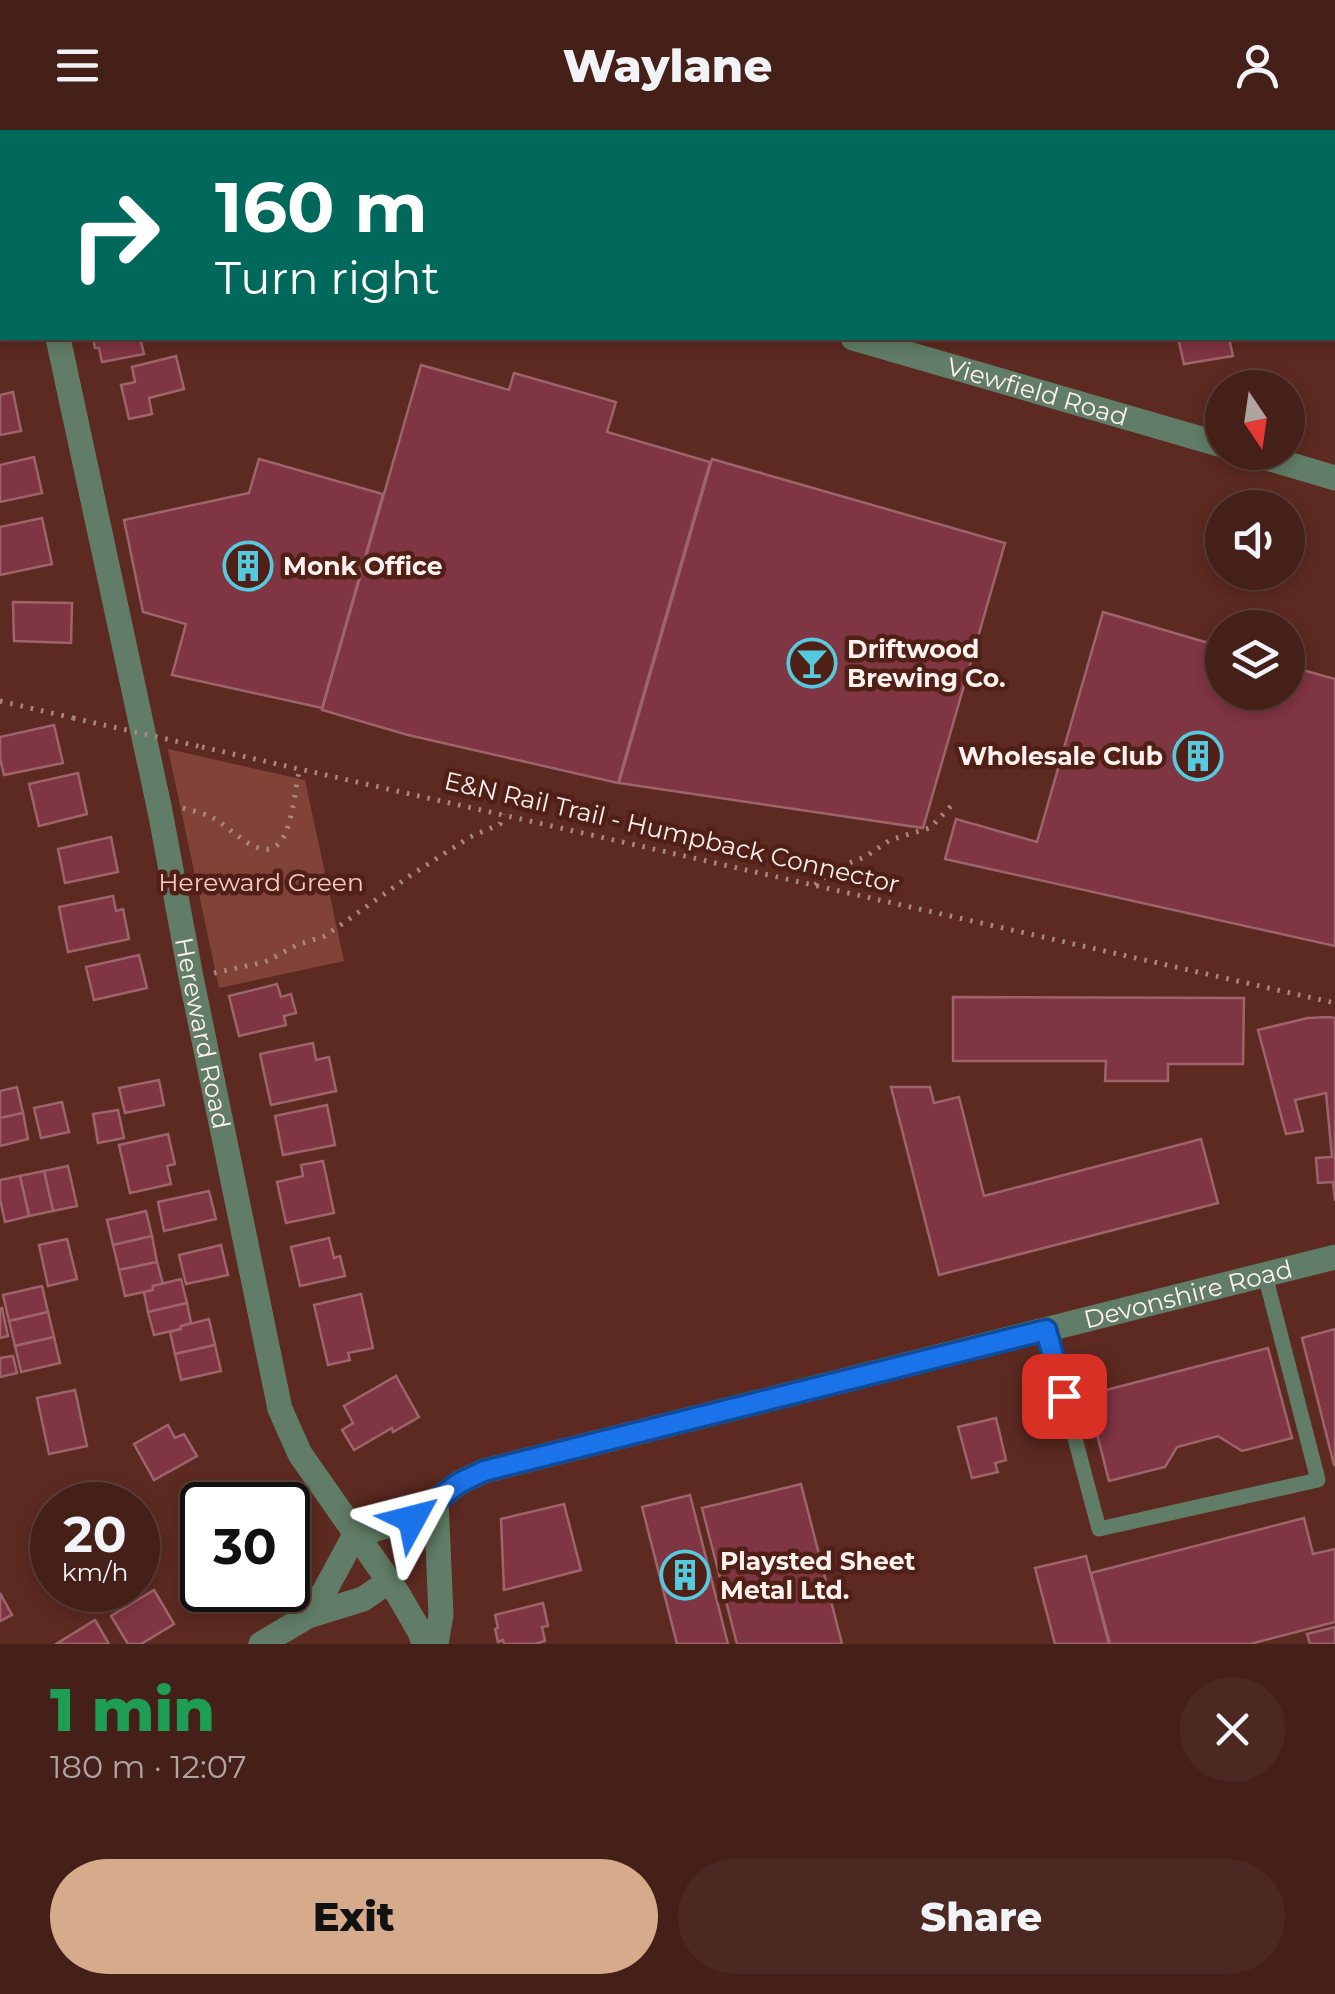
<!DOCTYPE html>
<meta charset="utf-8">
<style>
body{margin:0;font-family:Montserrat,sans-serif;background:#4c2822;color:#f1f3f6;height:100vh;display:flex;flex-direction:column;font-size:38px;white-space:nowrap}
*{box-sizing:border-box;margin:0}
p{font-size:32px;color:#b0a3a2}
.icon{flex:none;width:55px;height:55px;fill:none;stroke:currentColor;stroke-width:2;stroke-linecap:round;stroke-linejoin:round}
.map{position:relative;height:1514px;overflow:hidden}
.details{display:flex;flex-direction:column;background:#452019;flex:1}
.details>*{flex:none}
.top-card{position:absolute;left:0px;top:0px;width:1335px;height:210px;box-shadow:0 5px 15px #0003,0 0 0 2px #5d3e38;background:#00695c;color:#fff;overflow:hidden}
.needle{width:65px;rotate:167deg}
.tools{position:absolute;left:1205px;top:240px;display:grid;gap:20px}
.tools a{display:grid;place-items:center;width:100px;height:100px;border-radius:50%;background:#452019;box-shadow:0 5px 15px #0003,0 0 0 2px #5d3e38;font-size:50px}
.speed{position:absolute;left:30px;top:1352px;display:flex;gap:20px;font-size:50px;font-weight:700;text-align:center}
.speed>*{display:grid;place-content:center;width:130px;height:130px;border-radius:50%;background:#452019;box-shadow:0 5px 15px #0003,0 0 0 2px #5d3e38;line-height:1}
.speed small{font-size:25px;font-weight:400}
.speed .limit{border:5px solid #111;border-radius:15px;background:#fff;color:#111}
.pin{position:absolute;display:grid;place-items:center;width:85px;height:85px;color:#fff;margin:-42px;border-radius:20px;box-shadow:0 5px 15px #0006}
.me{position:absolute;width:110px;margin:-55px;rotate:52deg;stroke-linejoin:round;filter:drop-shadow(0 0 8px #0008)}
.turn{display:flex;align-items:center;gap:35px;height:210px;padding:0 50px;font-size:45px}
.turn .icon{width:130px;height:130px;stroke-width:2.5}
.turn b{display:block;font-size:70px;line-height:85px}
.round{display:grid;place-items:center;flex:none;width:105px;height:105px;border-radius:52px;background:#4c2822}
.headline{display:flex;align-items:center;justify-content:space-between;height:170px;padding:0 50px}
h1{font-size:60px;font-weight:800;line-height:75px;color:#1e9e55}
.cta{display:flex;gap:20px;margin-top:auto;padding:20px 50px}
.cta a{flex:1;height:115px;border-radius:60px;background:#d6ab8b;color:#111;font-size:40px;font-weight:800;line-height:115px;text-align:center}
.cta a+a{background:#4c2822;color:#f1f3f6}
header{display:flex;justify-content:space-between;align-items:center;height:130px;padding:0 50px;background:#452019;font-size:45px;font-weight:800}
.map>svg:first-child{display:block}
.green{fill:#814237}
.building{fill:#7f3542;stroke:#9e646b;stroke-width:2.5}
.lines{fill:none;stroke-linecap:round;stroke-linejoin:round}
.path{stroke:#a98882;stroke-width:5;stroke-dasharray:2.5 8;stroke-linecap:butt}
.lane{stroke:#617d67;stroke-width:15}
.street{stroke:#617d67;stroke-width:25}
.path-bridge{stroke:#a98882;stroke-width:5;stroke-dasharray:2.5 8;stroke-linecap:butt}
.route-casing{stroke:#114b97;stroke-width:25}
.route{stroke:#1a73e8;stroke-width:18}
.labels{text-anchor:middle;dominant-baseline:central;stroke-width:9;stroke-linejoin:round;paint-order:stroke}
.street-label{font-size:25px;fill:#fff1ee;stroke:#502017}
.poi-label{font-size:25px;font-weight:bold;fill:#fff1ee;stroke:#502017;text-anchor:start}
.park-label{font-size:25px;fill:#f7cac1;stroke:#502017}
</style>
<header><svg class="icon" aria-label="menu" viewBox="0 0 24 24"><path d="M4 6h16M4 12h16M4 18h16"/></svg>Waylane<svg class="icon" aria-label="person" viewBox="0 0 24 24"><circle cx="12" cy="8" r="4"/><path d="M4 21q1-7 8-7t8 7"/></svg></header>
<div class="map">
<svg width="1335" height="1514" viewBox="0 0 1335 1514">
<rect width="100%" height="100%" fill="#5c2a21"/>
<path class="green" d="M168 619 305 650 344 831 219 858Z"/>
<g class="building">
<path d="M446 0H479V2H434Z"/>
<path d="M622 0H679V2H623Z"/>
<path d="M93 208H140L144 224 102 232 99 218H95Z"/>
<path d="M1178 208H1229L1233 226 1184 234Z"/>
<path d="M176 226 184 259 149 268 152 284 129 289 121 255 135 252 132 237Z"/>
<path d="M421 235 509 260 514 243 616 272 607 302 710 332 618 653 408 605 322 580Z"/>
<path d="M13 262 21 301 0 305V265Z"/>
<path d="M34 327 42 363 0 372V335Z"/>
<path d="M259 329 383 364 322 578 172 545 186 494 143 482 124 390 249 363Z"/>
<path d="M712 329 1005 413 923 698 619 653Z"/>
<path d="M42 388 52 434 0 445V397Z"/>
<path d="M13 472 72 473 71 513 14 511Z"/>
<path d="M1103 482 1222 517V562H1288V536L1335 549V816L945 729 956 689 1037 712Z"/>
<path d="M54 595 63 633 4 645 0 628V607Z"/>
<path d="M78 643 87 684 39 696 29 654Z"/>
<path d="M111 707 118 742 65 753 58 719Z"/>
<path d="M113 766 116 781 123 779 129 809 68 822 59 777Z"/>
<path d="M139 825 147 858 94 870 86 837Z"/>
<path d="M277 854 281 867 291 864 296 883 284 886 286 895 239 906 229 866Z"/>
<path d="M953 867 1244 868 1243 934H1168V951H1105L1106 931H953Z"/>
<path d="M1329 887 1335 888V1071L1333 1052 1318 1053 1316 1028 1332 1027 1326 963 1295 970 1303 1001 1286 1004 1258 900 1308 888Z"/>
<path d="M313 913 316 930 329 927 336 961 271 975 260 924Z"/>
<path d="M159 950 164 975 125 983 119 958Z"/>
<path d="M17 957 23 983 0 988V961Z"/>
<path d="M891 957H930L934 973 959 967 984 1066 1201 1009 1218 1073 939 1145Z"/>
<path d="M62 972 69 1002 41 1008 34 978Z"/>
<path d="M327 975 335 1015 283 1025 275 986Z"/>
<path d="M118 980 124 1008 98 1013 93 984Z"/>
<path d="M23 983 28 1009 0 1016V988Z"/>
<path d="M168 1004 175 1034 167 1036 171 1054 130 1063 119 1015Z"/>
<path d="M323 1031 334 1083 286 1093 277 1052 303 1046 301 1035Z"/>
<path d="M68 1036 77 1076 53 1081 44 1041Z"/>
<path d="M44 1041 53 1081 29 1086 20 1046Z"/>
<path d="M20 1046 29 1086 5 1092 0 1069V1050Z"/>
<path d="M209 1061 216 1089 164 1101 158 1072Z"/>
<path d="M146 1081 152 1106 113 1115 107 1090Z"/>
<path d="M152 1106 157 1132 119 1140 113 1115Z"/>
<path d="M329 1108 334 1128 340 1126 345 1146 300 1156 291 1117Z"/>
<path d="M67 1109 77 1149 48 1156 39 1115Z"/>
<path d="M221 1115 228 1145 186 1154 179 1125Z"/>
<path d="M157 1132 163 1154 153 1156V1160L125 1166 119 1140Z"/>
<path d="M181 1149 187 1173 148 1182 144 1162 153 1160V1156Z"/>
<path d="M42 1156 48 1182 9 1191 3 1165Z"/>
<path d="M361 1164 373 1218 348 1223 350 1230 328 1235 314 1175Z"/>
<path d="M187 1173 191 1193 181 1196V1199L154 1205 148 1182Z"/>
<path d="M2 1178 8 1206 0 1208V1179Z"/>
<path d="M48 1182 54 1207 15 1216 9 1191Z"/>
<path d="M209 1189 215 1215 175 1224 170 1202 181 1199V1196Z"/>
<path d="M1335 1199V1335H1334L1302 1208Z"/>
<path d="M54 1207 60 1233 21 1242 15 1216Z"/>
<path d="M215 1215 221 1241 181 1250 175 1224Z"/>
<path d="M1268 1218 1292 1308 1242 1321 1218 1306 1177 1317 1165 1337 1109 1351 1087 1265Z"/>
<path d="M13 1226 17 1243 0 1247V1228Z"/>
<path d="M396 1246 419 1287 393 1302 392 1298 354 1320 342 1300 353 1293 344 1276Z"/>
<path d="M75 1260 87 1316 49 1324 37 1268Z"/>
<path d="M996 1288 1006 1330 995 1333 998 1342 972 1348 958 1297Z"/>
<path d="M168 1295 175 1308 184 1304 197 1326 154 1350 134 1314Z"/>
<path d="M249 1354 261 1375H212Z"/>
<path d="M801 1354 842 1514H737L702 1378Z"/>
<path d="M109 1361 113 1375H66Z"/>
<path d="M690 1365 728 1514H677L642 1377Z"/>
<path d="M564 1374 581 1440 504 1460 501 1389Z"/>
<path d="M1304 1388 1313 1424 1335 1419V1492L1250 1514H1110L1091 1443Z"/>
<path d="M1086 1426 1109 1514H1055L1035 1438Z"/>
<path d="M202 1444V1460H231L196 1482 188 1468 199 1461 192 1450Z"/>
<path d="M154 1460 174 1494 141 1514H128L111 1486Z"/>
<path d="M0 1463 12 1485 0 1491Z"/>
<path d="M543 1473 548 1496 542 1497 545 1511 535 1514H504L503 1510 498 1512 495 1499 498 1498 495 1485Z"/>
<path d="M95 1490 109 1514H56Z"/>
<path d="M1335 1497V1514H1310L1307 1504Z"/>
</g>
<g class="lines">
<g class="path">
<path d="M86 2 120 0"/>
<path d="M0 571 73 588"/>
<path d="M202 617 1335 873"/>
<path d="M183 678C193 681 204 683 213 688 233 698 267 742 285 704 293 686 295 661 299 642"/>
<path d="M815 755 836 738 865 727 890 710 930 698 951 676"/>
<path d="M214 843 265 832 297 815 325 806 411 745 470 707 500 694 503 684"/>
</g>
<path class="lane" d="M1046 1199 1099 1399 1318 1350 1265 1145"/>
<g class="street">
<path d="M168 0 169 2"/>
<path d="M252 2 263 0"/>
<path d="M0 30H2"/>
<path id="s1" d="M58 208 160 681 191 847 280 1279 300 1324 398 1464 420 1502 424 1514"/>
<path id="s2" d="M853 208 1222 315"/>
<path d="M1247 322 1335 348"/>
<path d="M436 1370 441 1485 436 1514"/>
<path id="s3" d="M355 1405 412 1389 459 1353 484 1341 1335 1127"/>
<path d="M308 1486 324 1462 355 1405"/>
<path d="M261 1514 308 1486 363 1469 388 1452"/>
</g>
<path class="path-bridge" d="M73 588 202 617"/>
</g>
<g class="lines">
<g class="route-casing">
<path id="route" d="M412 1389 459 1353 484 1341 1046 1200 1064 1266"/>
</g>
<use href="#route" class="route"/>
</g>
<defs>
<g id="building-ring" transform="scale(2.5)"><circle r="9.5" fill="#502017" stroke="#55cadf" stroke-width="1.5"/><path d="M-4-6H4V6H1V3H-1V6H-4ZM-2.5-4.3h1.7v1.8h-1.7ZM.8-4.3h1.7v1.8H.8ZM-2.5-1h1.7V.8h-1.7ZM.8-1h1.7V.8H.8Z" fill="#55cadf"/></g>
<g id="bar-ring" transform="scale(2.5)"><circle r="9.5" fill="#502017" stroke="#55cadf" stroke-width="1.5"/><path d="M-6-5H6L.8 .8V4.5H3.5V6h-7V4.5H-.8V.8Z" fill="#55cadf"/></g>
</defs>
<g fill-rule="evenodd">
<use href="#building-ring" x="248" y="436"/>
<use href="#bar-ring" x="812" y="533"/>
<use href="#building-ring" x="1198" y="626"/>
<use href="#building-ring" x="685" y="1445"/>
</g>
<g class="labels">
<g class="street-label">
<text stroke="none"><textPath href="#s2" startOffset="192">Viewfield Road</textPath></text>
<text transform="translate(672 702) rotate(13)">E&amp;N Rail Trail - Humpback Connector</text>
<text stroke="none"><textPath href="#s1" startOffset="710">Hereward Road</textPath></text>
<text stroke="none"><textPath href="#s3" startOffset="872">Devonshire Road</textPath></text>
</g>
<g class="poi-label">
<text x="283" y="436">Monk Office</text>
<text x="847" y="519">Driftwood<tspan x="847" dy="29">Brewing Co.</tspan></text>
<text x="1163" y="626" text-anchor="end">Wholesale Club</text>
<text x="720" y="1431">Playsted Sheet<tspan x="720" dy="29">Metal Ltd.</tspan></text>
</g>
<g class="park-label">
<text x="261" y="752">Hereward Green</text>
</g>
</g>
</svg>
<div class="tools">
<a><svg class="needle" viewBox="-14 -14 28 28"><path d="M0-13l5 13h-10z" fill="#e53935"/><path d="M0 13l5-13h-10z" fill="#b0a3a2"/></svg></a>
<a><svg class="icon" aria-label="sound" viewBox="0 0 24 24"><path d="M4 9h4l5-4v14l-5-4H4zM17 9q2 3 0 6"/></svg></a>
<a><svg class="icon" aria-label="layers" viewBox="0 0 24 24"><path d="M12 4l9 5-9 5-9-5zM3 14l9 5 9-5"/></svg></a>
</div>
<div class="speed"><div>20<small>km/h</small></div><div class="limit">30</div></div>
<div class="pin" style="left:1064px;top:1266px;background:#d93025"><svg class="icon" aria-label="arrive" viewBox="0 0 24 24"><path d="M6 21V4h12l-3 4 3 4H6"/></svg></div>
<svg class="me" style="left:412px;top:1389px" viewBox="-20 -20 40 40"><path d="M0-17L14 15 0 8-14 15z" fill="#1a73e8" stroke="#fff" stroke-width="4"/></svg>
<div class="top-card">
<div class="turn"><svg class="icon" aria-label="right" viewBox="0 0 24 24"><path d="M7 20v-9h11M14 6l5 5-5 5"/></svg><div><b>160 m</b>Turn right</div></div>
</div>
</div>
<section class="details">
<div class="headline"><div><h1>1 min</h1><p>180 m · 12:07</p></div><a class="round"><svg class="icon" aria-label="close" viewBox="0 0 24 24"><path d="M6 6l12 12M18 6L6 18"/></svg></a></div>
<div class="cta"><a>Exit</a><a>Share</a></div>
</section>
